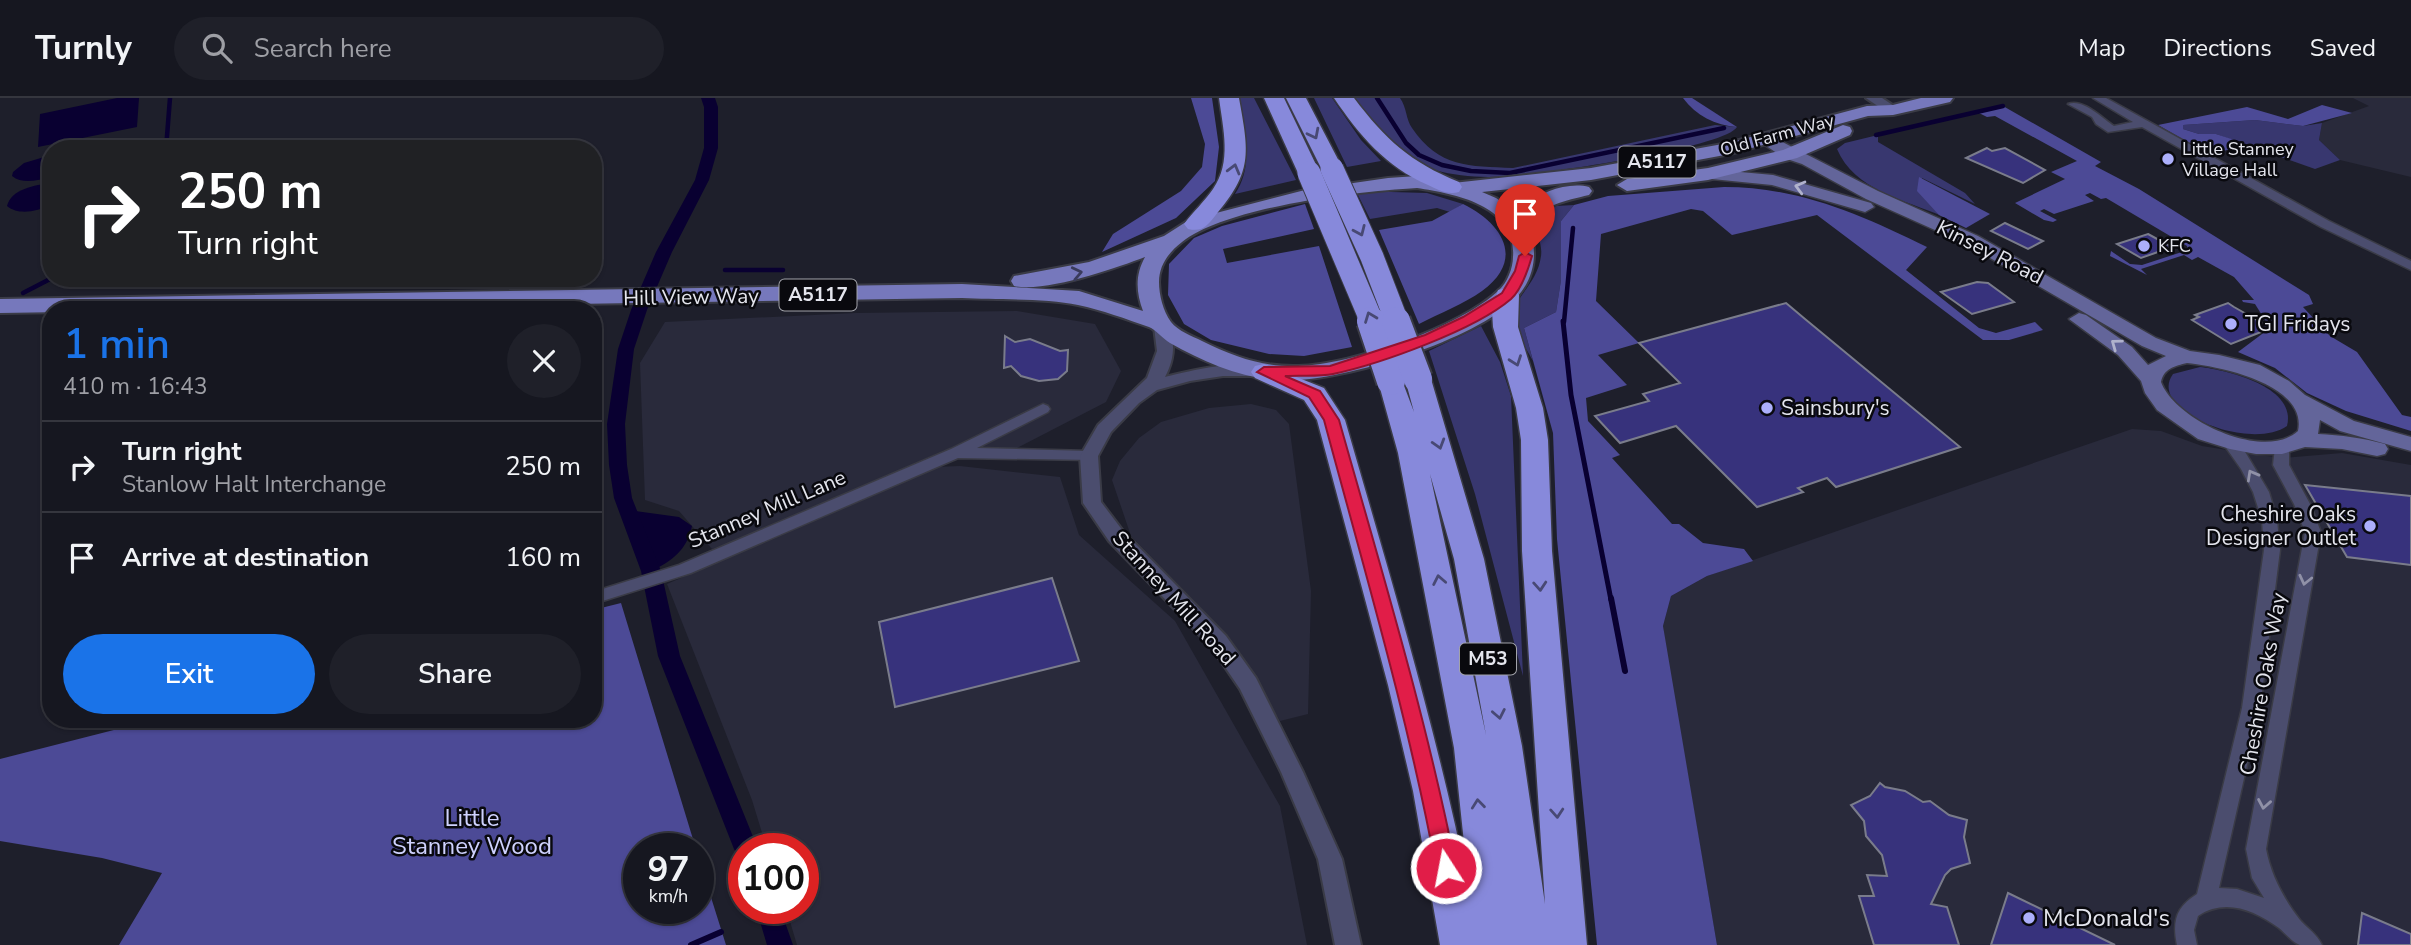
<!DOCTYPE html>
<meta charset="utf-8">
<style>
body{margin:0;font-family:"Nunito Sans",sans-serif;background:#1f2029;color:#f1f3f6;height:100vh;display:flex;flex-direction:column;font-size:26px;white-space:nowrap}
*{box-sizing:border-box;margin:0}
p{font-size:23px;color:#9e9fa5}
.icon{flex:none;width:38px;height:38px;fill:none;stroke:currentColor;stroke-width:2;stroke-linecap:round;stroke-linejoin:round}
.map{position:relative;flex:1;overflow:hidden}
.sheet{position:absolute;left:42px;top:203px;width:560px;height:427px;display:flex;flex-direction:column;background:#161720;border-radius:28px;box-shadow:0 2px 5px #0004,0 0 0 2px #35363e}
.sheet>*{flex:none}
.hud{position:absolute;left:42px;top:42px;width:560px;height:147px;border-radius:28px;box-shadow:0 2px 5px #0004,0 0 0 2px #35363e;background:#202124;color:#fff;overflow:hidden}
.speed{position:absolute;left:623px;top:735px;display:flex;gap:14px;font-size:35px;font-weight:700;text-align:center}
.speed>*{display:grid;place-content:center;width:91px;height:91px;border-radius:50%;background:#161720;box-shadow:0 2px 5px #0004,0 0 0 2px #35363e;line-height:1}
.speed small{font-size:18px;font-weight:400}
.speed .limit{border:10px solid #d22;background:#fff;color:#111}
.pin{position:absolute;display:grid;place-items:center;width:60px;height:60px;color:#fff;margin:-72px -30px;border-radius:50% 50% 50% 0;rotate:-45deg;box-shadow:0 0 7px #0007}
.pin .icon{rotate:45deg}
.me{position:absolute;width:77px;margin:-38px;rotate:349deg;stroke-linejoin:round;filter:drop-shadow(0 0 5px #0008)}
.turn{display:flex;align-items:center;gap:24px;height:147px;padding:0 21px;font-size:32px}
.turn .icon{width:91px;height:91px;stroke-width:2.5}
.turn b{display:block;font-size:49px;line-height:60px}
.round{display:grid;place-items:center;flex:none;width:74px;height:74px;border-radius:37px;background:#1f2029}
.head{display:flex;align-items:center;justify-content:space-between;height:119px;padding:0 21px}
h1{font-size:42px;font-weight:600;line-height:52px;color:#1a73e8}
.button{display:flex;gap:14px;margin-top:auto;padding:14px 21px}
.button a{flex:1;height:80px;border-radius:42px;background:#1a73e8;color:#fff;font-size:28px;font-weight:600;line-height:80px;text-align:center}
.button a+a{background:#1f2029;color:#f1f3f6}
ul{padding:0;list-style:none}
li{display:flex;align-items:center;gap:21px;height:91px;padding:0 21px;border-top:2px solid #35363e}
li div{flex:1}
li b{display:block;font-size:26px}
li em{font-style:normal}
header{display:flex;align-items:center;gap:42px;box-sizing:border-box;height:98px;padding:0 35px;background:#161720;border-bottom:2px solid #35363e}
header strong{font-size:33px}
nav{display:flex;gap:38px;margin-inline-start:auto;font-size:24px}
.search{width:490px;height:63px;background:#1f2029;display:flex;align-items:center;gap:18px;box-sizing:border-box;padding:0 24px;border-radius:38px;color:#9e9fa5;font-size:26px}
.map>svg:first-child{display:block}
.built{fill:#292a3b}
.green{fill:#38376f}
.forest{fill:#4c4a96}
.water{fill:#090031}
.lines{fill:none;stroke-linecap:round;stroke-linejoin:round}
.stream-far2{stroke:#090031;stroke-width:4.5}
.stream-far1{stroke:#090031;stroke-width:5}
.stream{stroke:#090031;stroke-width:6}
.canal{fill:#090031;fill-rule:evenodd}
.building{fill:#37327c;stroke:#7a7c8b;stroke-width:2}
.minor-casing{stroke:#3a3b46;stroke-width:3}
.tertiary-casing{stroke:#3a3b46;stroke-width:4}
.secondary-casing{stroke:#3a3b46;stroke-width:3}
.primary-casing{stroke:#3a3b46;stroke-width:4}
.motorway-casing{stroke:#3a3b46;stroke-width:3}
.minor{fill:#4b4d6e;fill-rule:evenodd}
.tertiary{fill:#4b4d6e;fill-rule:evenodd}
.secondary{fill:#63659a;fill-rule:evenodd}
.primary{fill:#7678bc;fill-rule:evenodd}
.motorway{fill:#8789db;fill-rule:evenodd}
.motorway-bridge-far1-casing{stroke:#3a3b46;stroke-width:25;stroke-linecap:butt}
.motorway-bridge-casing{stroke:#3a3b46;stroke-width:32;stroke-linecap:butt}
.motorway-bridge-far1{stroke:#8789db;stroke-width:23}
.motorway-bridge{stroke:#8789db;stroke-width:28}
.oneway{stroke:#484974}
.oneway2{stroke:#b0b2cc}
.oneway3{stroke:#3a3b5c}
.oneway4{stroke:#9091a7}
.route{fill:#e11d48;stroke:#92132f;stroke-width:2}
.poi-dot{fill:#acaffb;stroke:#09090e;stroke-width:2.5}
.labels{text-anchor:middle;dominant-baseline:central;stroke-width:5;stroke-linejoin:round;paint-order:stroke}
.far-street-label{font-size:18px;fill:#e4e5ed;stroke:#09090e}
.far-poi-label{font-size:18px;fill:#e4e5ed;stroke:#09090e;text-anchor:start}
.shield{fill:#09090e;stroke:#a2a3aa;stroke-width:2}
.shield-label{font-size:19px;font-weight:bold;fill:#e4e5ed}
.street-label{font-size:21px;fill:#e4e5ed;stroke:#09090e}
.poi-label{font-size:21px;fill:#e4e5ed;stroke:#09090e;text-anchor:start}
.near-park-label{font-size:24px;fill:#cfd2fe;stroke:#09090e}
.near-poi-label{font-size:24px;fill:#e4e5ed;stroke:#09090e;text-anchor:start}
</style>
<header>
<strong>Turnly</strong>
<div class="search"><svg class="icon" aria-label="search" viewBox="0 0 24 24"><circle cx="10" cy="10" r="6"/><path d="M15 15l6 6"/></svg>Search here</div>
<nav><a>Map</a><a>Directions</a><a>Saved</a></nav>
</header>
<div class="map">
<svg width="2411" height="847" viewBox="0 0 2411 847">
<rect width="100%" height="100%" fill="#1e1f2b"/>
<g class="built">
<path d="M2353 0H2411V79L2340 62 2319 42 2322 25 2369 8Z"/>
<path d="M1017 213 1095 226 1121 273 1106 304 1017 350 945 352 744 440 712 451 679 413 645 402 640 265 665 224 856 215Z"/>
<path d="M1251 306 1276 312 1289 326 1311 493 1308 616 1280 623 1247 568 1199 508 1131 438 1112 382 1120 363 1139 340 1161 324 1209 310Z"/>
<path d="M2132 331 2161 333 2202 348 2258 357 2284 360 2342 355 2411 367V847H1717L1666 552 1663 528 1671 498 1707 478Z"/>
<path d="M960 368 1060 379 1079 437 1175 523 1280 708 1307 847H797L786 810H803V751H767L752 702 667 486 934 369Z"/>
</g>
<g class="green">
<path d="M1234 0H1254L1296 82 1235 96C1256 64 1242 34 1234 0Z"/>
<path d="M1314 0H1332L1361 42 1381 63 1347 69Z"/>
<path d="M1353 0H1400C1407 10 1406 22 1412 30 1439 70 1469 68 1513 70L1715 27 1737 29C1724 50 1542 76 1510 78 1485 80 1459 79 1435 72 1397 61 1377 30 1353 0Z"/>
<path d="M2255 22 2303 28 2322 25 2319 42 2340 62 2315 71 2216 36H2199L2183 31V27Z"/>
<path d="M1878 37V44L1965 95 1975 106 1922 80 1920 93 1942 118C1905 102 1854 92 1837 51L1845 45Z"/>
<path d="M1356 93 1427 95 1463 106 1450 114 1437 110 1370 121Z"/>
<path d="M1574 107 1561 123V182L1556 214 1524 230 1533 263C1525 248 1512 230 1515 212 1518 196 1538 183 1541 158 1543 145 1534 133 1536 120L1556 108Z"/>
<path d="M1481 228 1500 264 1511 298 1523 578 1475 396 1429 253Z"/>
<path d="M2200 269C2228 272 2297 289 2287 328 2250 354 2146 313 2173 276Z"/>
</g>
<g class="forest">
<path d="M1191 0H1212L1219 49 1215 83 1176 120 1102 154 1113 136 1181 93 1202 69 1205 46Z"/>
<path d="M1683 0H1692L1737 29C1715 27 1696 18 1683 0Z"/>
<path d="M2322 7 2352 15 2303 28 2255 22 2183 27V31L2199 36H2216L2247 46 2210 57 2158 27 2247 9 2288 21Z"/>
<path d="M2003 8 2101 64 2095 68 2139 91 2309 197 2313 206 2303 209 2330 238 2357 254 2402 317 2411 319V333L2346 313 2307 295 2275 270 2238 254 2270 230 2255 206 2243 204 2242 202H2254L2234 179 2198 159 2192 162 2184 157 2141 171 2147 177 2110 158 2111 153 2130 166 2142 167 2188 152 2187 148 2106 100 2101 101 2090 95 2085 97 2094 103 2054 116 2044 111 2040 113 2057 122 2053 124 2044 122 2015 105 2065 81 2051 74 2077 63 1995 18 1987 19 1977 14Z"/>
<path d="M1919 79 1990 116 1966 130 1939 117 1917 93Z"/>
<path d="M1724 89C1799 89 1861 117 1927 149L1906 172 1979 230 1996 235 2035 224 2043 232 2009 242H1983L1817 117 1732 137 1703 113 1691 111 1601 136 1596 203 1639 245 1598 257 1627 287 1586 300 1588 323 1620 357 1612 360 1672 426H1679L1703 445 1744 451 1753 463 1707 478 1671 498 1663 528 1717 847H1597L1557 441 1553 335 1524 230 1556 214 1561 182V123L1574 107 1608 98Z"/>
<path d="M1305 106 1314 131 1223 151 1227 165 1319 148 1352 249 1304 258 1269 256 1211 242 1184 226 1168 197 1169 166 1194 140 1222 128Z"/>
<path d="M1463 106C1502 125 1526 161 1482 193 1464 206 1440 215 1419 226L1379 132 1432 123Z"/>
<path d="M621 505 696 751H639V810H698V758L726 847H119L162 775 102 760 0 743V661L157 621H593V512Z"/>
</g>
<g class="water">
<path d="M117 0H139L137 29 38 49 40 16Z"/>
<path d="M51 57V79C38 82 23 87 12 78L13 74 24 65Z"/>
<path d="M51 85V107C37 113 19 118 7 108 11 91 35 87 51 85Z"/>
<path d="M628 412 679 419 692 428C687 452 672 463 651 473Z"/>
</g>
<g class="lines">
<g class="stream-far2">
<path d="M1377 0 1406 45 1419 57 1442 67 1471 73 1510 75 1724 30"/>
<path d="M1876 37 2003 8"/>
<path d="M166 51 170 0"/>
<path d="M725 172H783"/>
<path d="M23 195 52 180"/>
<path d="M1564 224 1573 130"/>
</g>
<path class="stream-far1" d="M1563 223 1571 297 1611 502"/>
<g class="stream">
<path d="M1611 500 1625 573"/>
<path d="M691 847 721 834"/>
</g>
<g class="canal">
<path d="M701 0H715L718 9V50L709 82 672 154 647 212 634 251 625 326 627 367 632 400 661 473 680 558 758 751H744V761L738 758 734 751 658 558 641 473 614 400 609 367 607 326 618 251 631 212 656 154 695 82 704 50V9Z"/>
<path d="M756 810H780L793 847H767Z"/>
</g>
</g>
<g class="building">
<path d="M1987 50 1992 53 2005 50 2045 72 2023 85 1966 60Z"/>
<path d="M2005 125 2043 143 2028 151 1991 133Z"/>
<path d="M2148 136 2172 149 2141 160 2117 146Z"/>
<path d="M1977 184 1988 185 2014 204 1972 216 1941 194Z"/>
<path d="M1786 205 1805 221 1960 349 1836 389 1827 380 1798 390 1803 394 1757 409 1676 328 1620 345 1595 318 1649 303 1643 296 1680 285 1639 245Z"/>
<path d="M2228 205 2234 209 2271 230 2231 246 2192 222 2199 219 2195 217Z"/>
<path d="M1005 238 1015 244 1030 241 1060 253 1068 252 1067 273 1058 281 1039 283 1021 278 1011 268 1004 270Z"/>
<path d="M2305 387 2411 398V467L2347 459Z"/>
<path d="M1052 480 1079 563 895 609 879 524Z"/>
<path d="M1880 685 1885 689 1905 693 1923 704 1930 703 1949 717 1967 722 1964 739 1970 765 1951 771 1945 777 1931 806 1947 809 1959 847H1874L1859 798H1874L1867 777 1887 778 1882 757 1866 738 1864 723 1851 707 1870 698Z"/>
<path d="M2008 795 2115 847H1991Z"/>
<path d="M2362 815 2411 836V847H2358Z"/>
</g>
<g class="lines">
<g class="minor-casing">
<g id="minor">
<path d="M2093 0H2106L2329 123 2411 163V172L2321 129 2142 29 2108 34 2096 26 2092 19 2068 6C2083 0 2102 20 2114 28L2133 24Z"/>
<path d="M1043 306 1048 308 1050 311 1048 314 977 350 1089 353 1094 354 1096 358 1094 362 958 360 691 475 593 506V494L679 467 951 351Z"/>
<path d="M2229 339 2234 341 2244 352 2269 394 2277 422 2280 452 2260 610 2219 790 2237 791 2264 800 2252 780 2246 751 2305 434 2294 406 2273 367 2275 349 2282 344 2289 349V367L2310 406 2321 434 2266 751C2271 777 2283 800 2300 822 2308 831 2317 836 2322 847 2316 847 2307 847 2300 847 2293 845 2285 835 2279 830 2254 812 2225 800 2198 818L2194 832 2197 847H2177C2172 823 2176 809 2197 796L2242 610 2264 452 2262 422 2253 394 2241 371 2222 344Z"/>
</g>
</g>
<g class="tertiary-casing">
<g id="tertiary">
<path d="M1866 0H1882L1900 12 1898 15H1888Z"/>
<path d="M1162 224 1170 229C1175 248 1174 262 1165 279 1185 274 1254 257 1268 273L1259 278H1223L1190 283 1157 292 1139 305 1111 334 1098 358 1101 404 1123 433 1226 538 1256 580 1303 674 1342 761 1361 847H1335L1318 761 1281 674 1240 591 1212 550 1109 443 1083 405 1080 358 1098 327 1147 280 1157 253 1154 229Z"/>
</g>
</g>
<g class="secondary-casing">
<g id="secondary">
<path d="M1765 35 1878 93 1978 138 2156 240 2190 253 2219 257 2260 267 2289 283 2305 297 2354 323 2411 339V353L2340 333 2320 322 2318 336C2341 337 2363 340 2385 346L2388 351 2385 356 2377 358 2342 351 2305 349 2282 356H2256L2230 351 2198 341 2157 312 2145 295 2141 283 2118 257 2069 221 2079 215 2086 217 2132 249 2148 267 2166 258 2142 248 1966 146 1866 101 1802 66 1784 60 1759 43 1757 40ZM2187 265C2218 268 2308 286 2298 333 2264 364 2175 322 2161 284 2164 270 2175 268 2187 265Z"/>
<path d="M1708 71 1773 77 1871 105 1874 109 1865 114 1772 87 1702 80 1700 76 1702 72Z"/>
</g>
</g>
<g class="primary-casing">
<g id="primary">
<path d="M1921 0H1953L1950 4 1893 17 1868 18 1730 56 1591 82 1482 94 1496 100 1517 114C1533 97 1565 83 1589 89L1592 93 1589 97C1564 103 1544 106 1528 128 1539 153 1535 181 1515 201 1474 243 1332 288 1274 282 1236 278 1202 263 1170 245 1162 240 1156 232 1149 229 1126 221 1102 212 1078 207 1046 200 996 202 962 200L0 215V201L962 186 1079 193 1143 213C1136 194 1135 177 1145 159 1116 170 1045 195 1014 188L1011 183 1014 178 1089 164 1164 138 1189 122 1305 92 1388 80 1417 78 1453 85 1591 70 1728 45 1867 8 1893 7ZM1417 90C1457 96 1517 108 1513 159 1513 170 1507 185 1499 192 1461 229 1351 267 1298 268 1263 269 1234 259 1202 243 1192 238 1178 233 1171 224 1163 213 1159 197 1159 184 1159 167 1169 154 1182 144 1227 109 1358 93 1417 90Z"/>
<path d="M1843 27 1850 29 1852 33 1850 37 1797 60 1708 82 1627 93 1617 87 1627 81 1708 70 1783 52Z"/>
</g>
</g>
<g class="motorway-casing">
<g id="motorway">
<path d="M1219 0H1239C1249 56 1253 73 1215 118 1206 129 1202 134 1188 131L1184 126C1193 114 1204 104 1213 91 1232 64 1223 31 1219 0Z"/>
<path d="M1264 0H1284L1320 75 1317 80H1301L1298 75Z"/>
<path d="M1286 0H1306L1343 71 1340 76H1324Z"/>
<path d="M1334 0H1354C1386 42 1410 64 1459 84L1462 89 1459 94C1447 97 1439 92 1428 87 1386 69 1359 37 1334 0Z"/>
<path d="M1507 190 1516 192 1519 197 1518 229 1543 310 1548 342 1552 453 1587 847H1440L1413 693 1388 587 1317 322 1304 302 1255 280 1251 274 1255 268 1264 266 1324 290 1345 322C1390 478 1437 633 1469 792L1454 650 1398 355 1378 283 1382 277 1391 275 1400 277 1414 314 1405 281 1409 275 1418 273 1427 275 1431 281 1484 461 1522 648 1545 806 1522 453 1521 342 1516 310 1493 229 1492 213 1498 192ZM1430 376 1454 461 1486 637Z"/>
</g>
</g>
<use href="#minor" class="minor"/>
<use href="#tertiary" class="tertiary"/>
<use href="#secondary" class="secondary"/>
<use href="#primary" class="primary"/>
<use href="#motorway" class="motorway"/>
<g class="motorway-bridge-far1-casing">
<g id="motorway-bridge-far1">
<path d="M1332 71 1372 159 1397 224"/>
<path d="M1309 75 1372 224"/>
</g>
</g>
<g class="motorway-bridge-casing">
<g id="motorway-bridge">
<path d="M1371 223 1391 283"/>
<path d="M1396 223 1418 281"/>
</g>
</g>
<use href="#motorway-bridge-far1" class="motorway-bridge-far1"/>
<use href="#motorway-bridge" class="motorway-bridge"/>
</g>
<defs><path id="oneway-chevron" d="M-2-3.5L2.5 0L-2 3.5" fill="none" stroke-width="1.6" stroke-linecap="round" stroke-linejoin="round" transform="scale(1.75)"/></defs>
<g class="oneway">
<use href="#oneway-chevron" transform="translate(1314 36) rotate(63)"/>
<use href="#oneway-chevron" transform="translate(1234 71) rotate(-75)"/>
<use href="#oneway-chevron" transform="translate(1360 133) rotate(66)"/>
<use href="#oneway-chevron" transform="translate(1370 219) rotate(-111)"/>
<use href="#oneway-chevron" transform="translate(1516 263) rotate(70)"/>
<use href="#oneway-chevron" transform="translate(1439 346) rotate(73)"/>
<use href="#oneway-chevron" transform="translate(1439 482) rotate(-101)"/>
<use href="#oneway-chevron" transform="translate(1540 488) rotate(86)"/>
<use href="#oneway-chevron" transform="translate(1499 616) rotate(79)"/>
<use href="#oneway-chevron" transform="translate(1478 706) rotate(-96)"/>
<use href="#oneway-chevron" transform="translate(1557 715) rotate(86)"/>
</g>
<g class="oneway2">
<use href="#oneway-chevron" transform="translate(1800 89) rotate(-165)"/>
<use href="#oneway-chevron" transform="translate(2116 246) rotate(-144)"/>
</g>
<use class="oneway3" href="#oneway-chevron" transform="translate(1077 175) rotate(-12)"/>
<g class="oneway4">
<use href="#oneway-chevron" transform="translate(2252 377) rotate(-119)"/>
<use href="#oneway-chevron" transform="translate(2305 482) rotate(103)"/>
<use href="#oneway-chevron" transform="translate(2264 706) rotate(100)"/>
</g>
<path class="route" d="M1525 154 1532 158C1528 172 1522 191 1511 201 1475 232 1380 266 1333 276 1318 279 1301 277 1285 278L1320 293 1339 322C1381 471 1426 618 1456 770L1453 776 1446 779 1439 776 1436 770C1408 619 1364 471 1324 322L1309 299 1257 274 1264 269 1330 268 1425 237 1463 219 1502 195 1515 173 1519 158Z"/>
<g class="poi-dot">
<circle cx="2168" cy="61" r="7"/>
<circle cx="2144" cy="148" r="7"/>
<circle cx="2231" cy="226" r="7"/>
<circle cx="1767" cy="310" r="7"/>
<circle cx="2370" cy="428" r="7"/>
<circle cx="2029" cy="820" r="7"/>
</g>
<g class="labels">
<g class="far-street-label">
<text transform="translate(1777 37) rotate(-15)">Old Farm Way</text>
</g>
<g class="far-poi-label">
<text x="2182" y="51">Little Stanney<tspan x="2182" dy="21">Village Hall</tspan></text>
<text x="2158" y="148">KFC</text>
</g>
<g class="shield">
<rect x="1618.5" y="48.5" width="77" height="31" rx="5"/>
<rect x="779.5" y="181.5" width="77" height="31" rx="5"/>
<rect x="1460" y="545.5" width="56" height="31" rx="5"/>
</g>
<g class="shield-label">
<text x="1657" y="64">A5117</text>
<text x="818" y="197">A5117</text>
<text x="1488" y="561">M53</text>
</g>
<g class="street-label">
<text transform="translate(1990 154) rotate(27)">Kinsey Road</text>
<text transform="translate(691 199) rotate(-1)">Hill View Way</text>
<text transform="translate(767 411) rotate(-23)">Stanney Mill Lane</text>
<text transform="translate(1174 500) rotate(48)">Stanney Mill Road</text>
<text transform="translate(2263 586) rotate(-80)">Cheshire Oaks Way</text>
</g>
<g class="poi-label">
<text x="2245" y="226">TGI Fridays</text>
<text x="1781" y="310">Sainsbury's</text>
<text x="2356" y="416" text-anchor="end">Cheshire Oaks<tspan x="2356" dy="24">Designer Outlet</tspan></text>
</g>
<g class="near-park-label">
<text x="472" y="720">Little<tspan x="472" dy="28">Stanney Wood</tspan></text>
</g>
<g class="near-poi-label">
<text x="2043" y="820">McDonald's</text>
</g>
</g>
</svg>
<div class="speed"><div>97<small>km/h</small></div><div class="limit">100</div></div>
<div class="pin" style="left:1525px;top:158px;background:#d93025"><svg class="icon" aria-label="arrive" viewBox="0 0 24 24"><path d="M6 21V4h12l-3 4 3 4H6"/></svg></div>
<svg class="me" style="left:1446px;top:770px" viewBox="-20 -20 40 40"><circle r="17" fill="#e11d48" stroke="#fff" stroke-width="3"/><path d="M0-11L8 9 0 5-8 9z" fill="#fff"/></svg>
<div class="hud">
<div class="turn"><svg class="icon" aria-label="right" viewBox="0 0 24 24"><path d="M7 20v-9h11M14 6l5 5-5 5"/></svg><div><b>250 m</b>Turn right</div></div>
</div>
<section class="sheet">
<div class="head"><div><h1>1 min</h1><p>410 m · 16:43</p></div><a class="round"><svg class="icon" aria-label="close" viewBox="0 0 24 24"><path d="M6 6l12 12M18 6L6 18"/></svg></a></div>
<ul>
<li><svg class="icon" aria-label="right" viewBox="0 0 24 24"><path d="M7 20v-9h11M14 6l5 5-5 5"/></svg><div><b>Turn right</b><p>Stanlow Halt Interchange</p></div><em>250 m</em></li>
<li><svg class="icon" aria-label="arrive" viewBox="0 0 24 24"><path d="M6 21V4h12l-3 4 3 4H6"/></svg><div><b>Arrive at destination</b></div><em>160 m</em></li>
</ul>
<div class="button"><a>Exit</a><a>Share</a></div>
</section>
</div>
